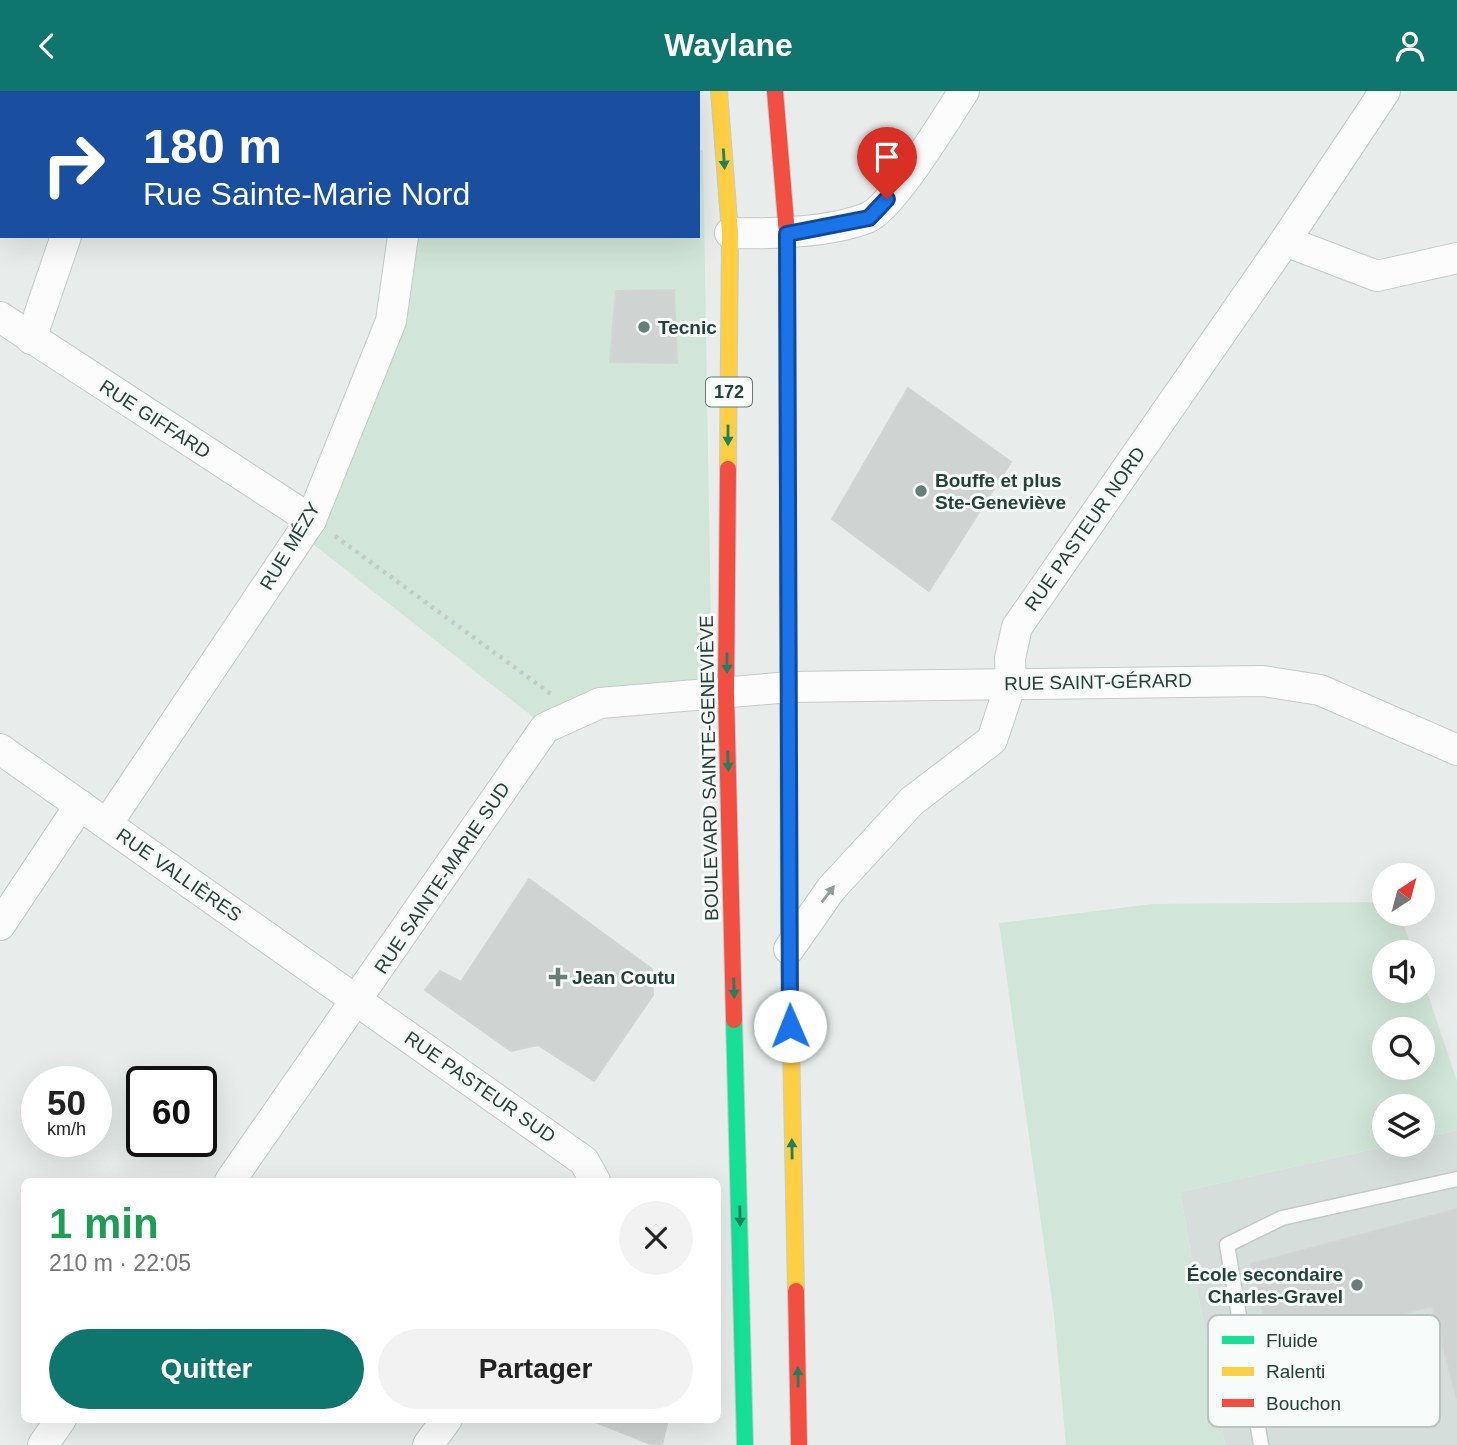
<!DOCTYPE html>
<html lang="fr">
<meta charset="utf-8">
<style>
body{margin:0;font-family:Helvetica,sans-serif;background:#f2f2f2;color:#222;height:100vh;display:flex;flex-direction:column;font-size:26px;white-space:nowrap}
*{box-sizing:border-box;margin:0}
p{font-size:23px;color:#767676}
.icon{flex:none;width:38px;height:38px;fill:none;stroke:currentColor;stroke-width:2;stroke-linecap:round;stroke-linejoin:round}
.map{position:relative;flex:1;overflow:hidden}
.panel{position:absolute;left:21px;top:1087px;width:700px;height:245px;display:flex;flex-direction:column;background:#fff;border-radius:10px;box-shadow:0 7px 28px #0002}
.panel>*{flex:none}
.hud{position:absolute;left:0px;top:0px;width:700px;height:147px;box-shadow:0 7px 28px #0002;background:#1a4fa0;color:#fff;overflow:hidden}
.needle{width:46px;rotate:36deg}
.controls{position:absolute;left:1372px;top:772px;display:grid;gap:14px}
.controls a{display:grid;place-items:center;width:63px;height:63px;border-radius:50%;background:#fff;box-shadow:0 7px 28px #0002;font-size:35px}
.speed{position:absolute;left:21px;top:975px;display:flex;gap:14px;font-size:35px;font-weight:700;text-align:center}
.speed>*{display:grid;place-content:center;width:91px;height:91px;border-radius:50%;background:#fff;box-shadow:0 7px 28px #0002;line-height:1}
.speed small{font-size:18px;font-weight:400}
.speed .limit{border:4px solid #111;border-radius:10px;background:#fff;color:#111}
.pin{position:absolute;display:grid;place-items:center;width:60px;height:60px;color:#fff;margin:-72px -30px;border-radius:50% 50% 50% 0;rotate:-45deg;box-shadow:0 0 7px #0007}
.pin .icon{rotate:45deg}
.me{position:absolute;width:77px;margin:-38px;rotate:359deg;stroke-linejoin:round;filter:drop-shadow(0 0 5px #0008)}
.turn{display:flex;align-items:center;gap:24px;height:147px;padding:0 28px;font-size:32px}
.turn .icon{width:91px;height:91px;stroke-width:2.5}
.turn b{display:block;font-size:49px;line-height:60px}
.round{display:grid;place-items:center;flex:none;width:74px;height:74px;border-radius:37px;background:#f2f2f2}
.summary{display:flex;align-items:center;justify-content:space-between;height:119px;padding:0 28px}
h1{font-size:42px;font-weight:700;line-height:52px;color:#1e9e55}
.action{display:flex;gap:14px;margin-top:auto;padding:14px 28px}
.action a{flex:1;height:80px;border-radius:42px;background:#0f766e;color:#fff;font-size:28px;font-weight:700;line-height:80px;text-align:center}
.action a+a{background:#f2f2f2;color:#222}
header{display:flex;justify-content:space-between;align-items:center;height:91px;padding:0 28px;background:#0f766e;color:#fff;font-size:32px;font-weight:700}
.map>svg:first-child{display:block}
.built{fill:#d6dedb}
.green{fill:#d1e6d8;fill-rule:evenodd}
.building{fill:#cfd4d2;stroke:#d1d6d4;stroke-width:2}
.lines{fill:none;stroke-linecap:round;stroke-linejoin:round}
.lane-casing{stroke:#c5cac8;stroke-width:17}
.street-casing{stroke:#c5cac8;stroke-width:32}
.fast-casing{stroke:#c3ccc9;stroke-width:18}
.slow-casing{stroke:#c3ccc9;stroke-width:18}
.jam-casing{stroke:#c3ccc9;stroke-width:18}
.path{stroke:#c3ccca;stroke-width:4.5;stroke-dasharray:3.5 5;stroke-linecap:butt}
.lane{stroke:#fcfcfc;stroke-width:14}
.street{stroke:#fcfcfc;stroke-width:30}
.fast{stroke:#16e098;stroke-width:16}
.slow{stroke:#ffcf43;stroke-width:16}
.jam{stroke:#f24e42;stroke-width:16}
.oneway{fill:#1e8160}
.oneway2{fill:#909f9b}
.route-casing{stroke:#114b97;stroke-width:18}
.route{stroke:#1a73e8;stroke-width:12}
.poi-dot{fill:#697e78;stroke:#f7fbf9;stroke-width:2.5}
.labels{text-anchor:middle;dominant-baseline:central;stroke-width:6;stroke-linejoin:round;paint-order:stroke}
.shield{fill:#f7fbf9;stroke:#637a73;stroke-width:2}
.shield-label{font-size:18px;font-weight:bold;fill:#24423a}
.poi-label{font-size:19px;font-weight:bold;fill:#24423a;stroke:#f7fbf9;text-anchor:start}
.street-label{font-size:19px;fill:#24423a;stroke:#f7fbf9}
.key{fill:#f7fbf9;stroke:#b8c4c0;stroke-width:2}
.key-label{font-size:19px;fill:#24423a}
</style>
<header><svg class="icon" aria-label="back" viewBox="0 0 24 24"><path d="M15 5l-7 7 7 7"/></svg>Waylane<svg class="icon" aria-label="person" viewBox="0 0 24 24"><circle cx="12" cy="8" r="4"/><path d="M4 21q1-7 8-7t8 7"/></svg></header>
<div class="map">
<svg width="1457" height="1354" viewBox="0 0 1457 1354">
<rect width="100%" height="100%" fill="#e8edeb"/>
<path class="built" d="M1457 1039V1354H1225L1180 1101 1392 1054H1423V1047Z"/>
<g class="green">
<path d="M703 59 712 598 547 637 290 435 393 226 417 145H698V60Z"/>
<path d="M1384 811V822L1400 823 1413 861H1384V900H1423V889L1457 990V1039L1423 1047V1015H1384V1054H1392L1180 1101 1225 1354H1066L1054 1224 999 832 1152 813ZM1384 938H1423V976H1384Z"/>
</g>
<g class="building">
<path d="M674 199 677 272 610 271 616 200Z"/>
<path d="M908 297 1011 371 929 500 832 428Z"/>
<path d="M529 788 652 878 653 904 594 990 538 954 511 960 425 899 440 880 461 891Z"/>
<path d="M1457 1118V1308L1432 1215 1272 1257 1251 1173Z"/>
<path d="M588 1328H668L662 1354H653Z"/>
</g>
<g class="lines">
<g class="lane-casing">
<path id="lane" d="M1261 1354 1227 1154 1282 1127 1457 1088"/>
</g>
<g class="street-casing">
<g id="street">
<path d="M400 0V2"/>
<path d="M83 2V0"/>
<path d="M730 142C771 143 828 142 867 127 892 117 947 26 964 0"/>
<path d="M1285 150 1377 185 1457 167"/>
<path d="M0 226 311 429"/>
<path d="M31 248 66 145"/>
<path d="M0 658 584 1070 595 1090"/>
<path d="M107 733 311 429 391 230 403 145"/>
<path d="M0 834 80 714"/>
<path d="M789 858 831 798 912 710 992 649 1011 592 1010 567 1017 536 1285 150 1385 0"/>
<path d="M230 1090 545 637 600 612 790 596 1263 590 1320 599 1457 659"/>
<path d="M43 1354 61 1328"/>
<path d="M428 1354 447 1328"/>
</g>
</g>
<g class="fast-casing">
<g id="fast">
<path d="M788 552 789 852"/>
<path d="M734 929 745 1354"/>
</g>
</g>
<g class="slow-casing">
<g id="slow">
<path d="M719 0 730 142 728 378"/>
<path d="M789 852 796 1200"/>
</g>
</g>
<g class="jam-casing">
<g id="jam">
<path d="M775 0 787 143 788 552"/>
<path d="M728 378 726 602 734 929"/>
<path d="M796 1200 799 1354"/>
</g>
</g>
<path class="path" d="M335 445 551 603"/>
<use href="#lane" class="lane"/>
<use href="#street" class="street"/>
<use href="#fast" class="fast"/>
<use href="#slow" class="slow"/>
<use href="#jam" class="jam"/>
</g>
<defs><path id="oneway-solid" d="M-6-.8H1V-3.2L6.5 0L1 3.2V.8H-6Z" transform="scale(1.75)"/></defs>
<g class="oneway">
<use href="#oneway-solid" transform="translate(724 68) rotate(86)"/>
<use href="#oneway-solid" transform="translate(728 344) rotate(90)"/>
<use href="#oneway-solid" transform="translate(727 572) rotate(90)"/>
<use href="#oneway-solid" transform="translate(728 670) rotate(88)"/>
<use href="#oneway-solid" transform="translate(734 897) rotate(88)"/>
<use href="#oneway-solid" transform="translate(792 1058) rotate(-91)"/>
<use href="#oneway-solid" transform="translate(740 1125) rotate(89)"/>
<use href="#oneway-solid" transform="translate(798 1286) rotate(-91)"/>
</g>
<use class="oneway2" href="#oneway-solid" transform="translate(828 803) rotate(-53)"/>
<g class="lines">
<g class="route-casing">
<path id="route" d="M790 935 787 143 869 127 887 108"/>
</g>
<use href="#route" class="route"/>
</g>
<g class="poi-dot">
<circle cx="644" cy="236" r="7"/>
<circle cx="921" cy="400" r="7"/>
<path d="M554.5 875.5h7v7h7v7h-7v7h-7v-7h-7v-7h7z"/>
<circle cx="1357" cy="1194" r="7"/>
</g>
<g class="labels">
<rect class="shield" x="706" y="286.5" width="46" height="29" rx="5"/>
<g class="shield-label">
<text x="729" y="301">172</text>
</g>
<g class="poi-label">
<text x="658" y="236">Tecnic</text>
<text x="935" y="389">Bouffe et plus<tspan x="935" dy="22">Ste-Geneviève</tspan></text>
<text x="572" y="886">Jean Coutu</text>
<text x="1343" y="1183" text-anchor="end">École secondaire<tspan x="1343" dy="22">Charles-Gravel</tspan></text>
</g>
<g class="street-label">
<text transform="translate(155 328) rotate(33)">RUE GIFFARD</text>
<text transform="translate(1085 438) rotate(-55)">RUE PASTEUR NORD</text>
<text transform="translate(290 455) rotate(-59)">RUE MÉZY</text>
<text transform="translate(1098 591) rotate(-1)">RUE SAINT-GÉRARD</text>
<text transform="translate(709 677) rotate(-91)">BOULEVARD SAINTE-GENEVIÈVE</text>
<text transform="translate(179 784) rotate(35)">RUE VALLIÈRES</text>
<text transform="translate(442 787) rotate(-56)">RUE SAINTE-MARIE SUD</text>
<text transform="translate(480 996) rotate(35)">RUE PASTEUR SUD</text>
</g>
</g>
<rect x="1208" y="1224" width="232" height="112" rx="10" class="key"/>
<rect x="1222" y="1245" width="32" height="8" fill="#16e098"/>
<rect x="1222" y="1276" width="32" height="9" fill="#ffcf43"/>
<rect x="1222" y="1308" width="32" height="8" fill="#f24e42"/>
<g class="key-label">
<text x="1266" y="1256">Fluide</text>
<text x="1266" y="1287">Ralenti</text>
<text x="1266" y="1319">Bouchon</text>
</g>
</svg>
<div class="controls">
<a><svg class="needle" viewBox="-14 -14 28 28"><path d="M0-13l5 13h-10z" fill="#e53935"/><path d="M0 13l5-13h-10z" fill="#767676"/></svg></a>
<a><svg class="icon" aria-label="sound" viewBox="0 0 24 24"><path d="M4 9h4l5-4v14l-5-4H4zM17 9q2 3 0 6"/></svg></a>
<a><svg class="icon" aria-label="search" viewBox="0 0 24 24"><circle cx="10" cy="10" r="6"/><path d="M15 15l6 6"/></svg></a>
<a><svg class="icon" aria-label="layers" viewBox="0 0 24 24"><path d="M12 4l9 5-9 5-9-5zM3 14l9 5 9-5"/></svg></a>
</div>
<div class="speed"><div>50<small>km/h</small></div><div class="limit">60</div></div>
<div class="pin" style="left:887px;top:108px;background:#d93025"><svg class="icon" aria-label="arrive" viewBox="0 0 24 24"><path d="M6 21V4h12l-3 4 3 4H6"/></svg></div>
<svg class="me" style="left:790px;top:935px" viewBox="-20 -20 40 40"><circle r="19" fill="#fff"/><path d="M0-13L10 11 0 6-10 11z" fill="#1a73e8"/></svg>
<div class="hud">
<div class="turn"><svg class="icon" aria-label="right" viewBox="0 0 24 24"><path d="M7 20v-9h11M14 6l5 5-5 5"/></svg><div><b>180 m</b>Rue Sainte-Marie Nord</div></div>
</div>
<section class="panel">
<div class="summary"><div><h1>1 min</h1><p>210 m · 22:05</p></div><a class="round"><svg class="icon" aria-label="close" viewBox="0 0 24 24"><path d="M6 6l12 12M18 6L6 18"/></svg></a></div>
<div class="action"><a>Quitter</a><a>Partager</a></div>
</section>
</div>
